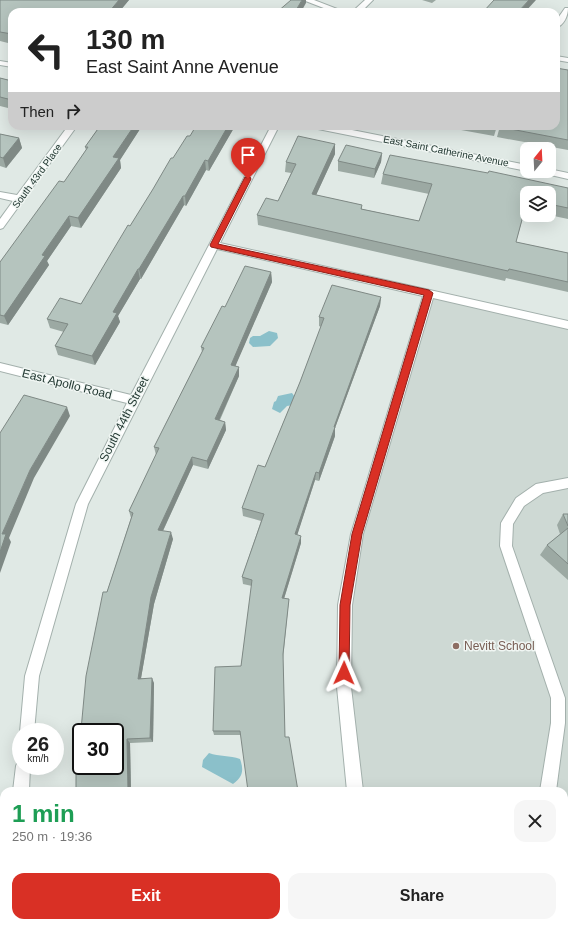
<!DOCTYPE html>
<meta charset="utf-8">
<style>
body{margin:0;font-family:Helvetica,sans-serif;background:#f6f6f6;color:#222;height:100vh;display:flex;flex-direction:column;font-size:15px;white-space:nowrap}
*{box-sizing:border-box;margin:0}
p{font-size:13px;color:#767676}
.icon{flex:none;width:22px;height:22px;fill:none;stroke:currentColor;stroke-width:2;stroke-linecap:round;stroke-linejoin:round}
.map{position:relative;flex:1;overflow:hidden}
.panel{position:absolute;left:0px;top:787px;width:568px;height:140px;display:flex;flex-direction:column;background:#fff;border-radius:12px 12px 0 0;box-shadow:0 4px 16px #0002}
.panel>*{flex:none}
.top-card{position:absolute;left:8px;top:8px;width:552px;height:122px;border-radius:12px;box-shadow:0 4px 16px #0002;background:#fff;color:#222;overflow:hidden}
.needle{width:26px;rotate:18deg}
.tools{position:absolute;left:520px;top:142px;display:grid;gap:8px}
.tools a{display:grid;place-items:center;width:36px;height:36px;border-radius:8px;background:#fff;box-shadow:0 4px 16px #0002;font-size:20px}
.speed{position:absolute;left:12px;top:723px;display:flex;gap:8px;font-size:20px;font-weight:700;text-align:center}
.speed>*{display:grid;place-content:center;width:52px;height:52px;border-radius:50%;background:#fff;box-shadow:0 4px 16px #0002;line-height:1}
.speed small{font-size:10px;font-weight:400}
.speed .limit{border:2px solid #111;border-radius:6px;background:#fff;color:#111}
.pin{position:absolute;display:grid;place-items:center;width:34px;height:34px;color:#fff;margin:-41px -17px;border-radius:50% 50% 50% 0;rotate:-45deg;box-shadow:0 0 4px #0007}
.pin .icon{rotate:45deg}
.me{position:absolute;width:44px;margin:-22px;rotate:1deg;stroke-linejoin:round;filter:drop-shadow(0 0 3px #0008)}
.turn{display:flex;align-items:center;gap:14px;height:84px;padding:0 12px;font-size:18px}
.turn .icon{width:52px;height:52px;stroke-width:2.5}
.turn b{display:block;font-size:28px;line-height:34px}
.then{display:flex;align-items:center;height:38px;padding:0 12px;background:#0003;gap:8px;font-size:15px}
.round{display:grid;place-items:center;flex:none;width:42px;height:42px;border-radius:12px;background:#f6f6f6}
.headline{display:flex;align-items:center;justify-content:space-between;height:68px;padding:0 12px}
h1{font-size:24px;font-weight:700;line-height:30px;color:#1e9e55}
.cta{display:flex;gap:8px;margin-top:auto;padding:8px 12px}
.cta a{flex:1;height:46px;border-radius:12px;background:#d93025;color:#fff;font-size:16px;font-weight:700;line-height:46px;text-align:center}
.cta a+a{background:#f6f6f6;color:#222}
.map>svg:first-child{display:block}
.built{fill:#ced9d4}
.water{fill:#8bc0ca}
.lines{fill:none;stroke-linecap:round;stroke-linejoin:round}
.lane-casing{stroke:#a3b0ac;stroke-width:2}
.street-casing{stroke:#a3b0ac;stroke-width:2}
.lane{fill:#fff;fill-rule:evenodd}
.street{fill:#fff;fill-rule:evenodd}
.wall{fill:#9ca9a3}
.shaded-wall{fill:#7f8985}
.building{fill:#b5c4be;stroke:#7f8985;fill-rule:evenodd}
.route{fill:#d93025;stroke:#8d1f18}
.education-dot{fill:#8d6e63;stroke:#f0f6f3;stroke-width:1.5}
.labels{text-anchor:middle;dominant-baseline:central;stroke-width:3;stroke-linejoin:round;paint-order:stroke}
.far-street-label{font-size:10px;fill:#223832;stroke:#f0f6f3}
.street-label{font-size:12px;fill:#223832;stroke:#f0f6f3}
.education-label{font-size:12px;fill:#785e54;stroke:#f0f6f3;text-anchor:start}
</style>
<div class="map">
<svg width="568" height="927" viewBox="0 0 568 927">
<rect width="100%" height="100%" fill="#e0e9e5"/>
<path class="built" d="M429 293 568 325V927L564 923V791H356L344 687 357 534Z"/>
<g class="water">
<path d="M269 331 277 333 278 338 270 346 253 347 249 343 250 338 253 336H260Z"/>
<path d="M292 393 297 400 293 405 287 406 280 413 272 409 274 402 276 401 278 396Z"/>
<path d="M209 753C219 757 230 755 240 759 244 770 243 777 233 784L202 767 203 760Z"/>
</g>
<g class="lines">
<g class="lane-casing">
<path id="lane" d="M568 478V488L543 493 524 506 513 524 512 546 565 698V723L556 791H540L551 723V698L500 546 501 523 516 498 536 484Z"/>
</g>
<g class="street-casing">
<g id="street">
<path d="M303 0H314L345 12H334Z"/>
<path d="M365 0H373L361 12H352Z"/>
<path d="M565 8H568C568 16 564 25 556 28V21Z"/>
<path d="M556 56 568 58V62L556 60Z"/>
<path d="M0 61 12 63V67L0 65Z"/>
<path d="M68 126H77L3 228 0 229V219L13 201 0 198V192L17 195Z"/>
<path d="M271 126H279L220 243 568 321V329L433 298 363 534 352 605 351 687 363 791H347L337 687 338 605 351 534 423 296 217 249 88 504 39 676 34 732H21V735L20 732 25 676 76 504 127 403 0 371V363L131 395Z"/>
<path d="M314 126H332L527 165V171L318 129Z"/>
<path d="M549 169 568 173V179L542 173 540 171H549Z"/>
<path d="M21 759V766H30L29 791H13L16 766 18 761Z"/>
<path d="M564 915 568 917V927H556L555 923H564Z"/>
<path d="M4 917V923H23L22 927H0V918Z"/>
<rect x="168" y="923" width="16" height="4"/>
</g>
</g>
<use href="#lane" class="lane"/>
<use href="#street" class="street"/>
</g>
<g class="wall">
<path d="M0 0H129L119 12H12V44L0 41Z"/>
<path d="M422 0H436L432 3Z"/>
<path d="M568 70V150L497 137 500 126Z"/>
<path d="M0 78 12 81V109L0 106Z"/>
<path d="M100 126H146L144 130 140 129 120 160 121 168 81 228 71 226 47 261 49 265 8 325 0 323V262L64 182 86 150 85 147Z"/>
<path d="M235 126 209 171 206 170 186 206 184 205 141 279H140L118 316 120 322 95 365 58 355 55 346 64 332 50 328 47 319 81 304 173 158 190 136Z"/>
<path d="M439 126H497L494 136Z"/>
<path d="M0 134 19 138 22 148 6 168 0 166Z"/>
<path d="M335 144V154L316 195 362 205V209L419 221 429 194 381 184 383 174 568 188V219L549 215V193H527V210H525L516 242 568 253V292L506 278 505 281 258 225 257 215 278 201 291 173 285 172 286 162Z"/>
<path d="M382 153 381 162 374 178 338 171V161Z"/>
<path d="M271 272 272 282 235 366 239 376 220 420 225 422 226 430 208 469 193 465 163 531 173 539 154 604 141 678 154 683 153 742 130 743 131 791H76L78 762 107 592 131 518 129 511 156 455 154 447 202 352 201 347 225 307Z"/>
<path d="M381 297 380 306 335 428V436L319 481 315 480 297 535 301 543 284 599H289L283 659 285 737 298 791 241 735H214L213 731 241 666 252 586 243 584 242 577 261 521 243 516 242 508 265 467 300 382 321 327 319 326V317Z"/>
<path d="M563 514H568V580L540 555 547 545 560 534 557 525Z"/>
</g>
<g class="shaded-wall">
<path d="M119 0H129L119 12H109Z"/>
<path d="M302 0H306V3L301 12H295Z"/>
<path d="M529 0H536L525 12H518Z"/>
<path d="M134 126H140V129L120 160 121 168 81 228 78 218 113 157Z"/>
<path d="M228 126H235L209 171 208 161Z"/>
<path d="M19 138 22 148 6 168 3 158Z"/>
<path d="M335 144V154L312 204V194Z"/>
<path d="M382 153 381 162 374 178 375 169Z"/>
<path d="M205 160 206 170 186 206 185 196Z"/>
<path d="M183 196 184 205 141 279 139 269Z"/>
<path d="M69 216 71 226 47 261 49 265 8 325 4 316 42 255Z"/>
<path d="M138 269 140 279 118 316 120 322 95 365 92 356 113 312Z"/>
<path d="M271 272 272 282 232 374 231 365Z"/>
<path d="M381 297 380 306 335 428V436L319 481V473L334 427Z"/>
<path d="M239 367V376L216 427 215 419Z"/>
<path d="M67 407 70 416 34 478 9 538 11 542 0 573V552L2 534 30 470Z"/>
<path d="M225 422 226 430 208 469 207 461Z"/>
<path d="M192 457 193 465 160 537 158 530Z"/>
<path d="M316 472 315 480 295 542V534Z"/>
<path d="M171 532 173 539 154 604 140 684 138 679 151 597Z"/>
<path d="M301 536V543L282 605V598Z"/>
<path d="M152 678 154 683 153 742 150 738Z"/>
<path d="M127 739 130 743 131 791H128Z"/>
</g>
<g class="building">
<path d="M0 0H119L109 12H12V34L0 32Z"/>
<path d="M291 0H302L295 12H277Z"/>
<path d="M494 0H529L518 12H508L503 10 502 12H483Z"/>
<path d="M471 10 481 12H470Z"/>
<path d="M556 68 568 70V140L500 127V126H556Z"/>
<path d="M0 78 12 81V100L0 97Z"/>
<path d="M100 126H134L113 157 119 158 78 218 69 216 42 255 45 256 4 316 0 315V262L59 181 64 182 88 147H85Z"/>
<path d="M196 126H228L208 161 205 160 185 196H183L139 269H138L113 312 117 313 92 356 55 346 68 324 47 319 60 298 81 304 128 225 130 226 153 189 171 158H173L187 136H190Z"/>
<path d="M0 134 19 138 3 158 0 157Z"/>
<path d="M298 136 335 144 312 194 362 205 361 209 419 221 432 184 383 174 390 155 488 173 489 171 568 188V208L549 204V193H527V201L516 242 568 253V282L509 269 508 271 257 215 266 198 278 201 296 164 286 162Z"/>
<path d="M346 145 382 153 375 169 338 161Z"/>
<path d="M245 266 271 272 231 365 239 367 215 419 225 422 207 461 192 457 158 530 171 532 151 597 138 679 152 678 150 738 127 739 128 791H76V763L78 762 86 676 103 592H107L133 513 129 511 159 448 154 447 204 348 201 347 222 306 225 307ZM81 732H115V766H81Z"/>
<path d="M332 285 381 297 334 427H335L319 473 316 472 295 534 301 536 282 598 289 599 283 654 285 737H289L298 791H248L240 731H213L215 667 241 666 252 580 242 577 264 514 242 508 258 465 265 467 300 382 324 318 319 317Z"/>
<path d="M24 395 67 407 30 470 2 534H6L0 552V433Z"/>
<path d="M563 514H568V526Z"/>
<path d="M568 528V564L547 545Z"/>
<path d="M435 923H491L492 927H418V926Z"/>
</g>
<path class="route" d="M245 177H250L251 179 218 244 429 290 433 293 362 534 350 605 349 673 348 677 344 678 340 677 339 673 340 605 352 534 424 295 211 247 210 245Z"/>
<circle class="education-dot" cx="456" cy="646" r="4"/>
<g class="labels">
<g class="far-street-label">
<text transform="translate(446 151) rotate(11)">East Saint Catherine Avenue</text>
<text transform="translate(37 176) rotate(-54)">South 43rd Place</text>
</g>
<g class="street-label">
<text transform="translate(67 384) rotate(14)">East Apollo Road</text>
<text transform="translate(124 419) rotate(-63)">South 44th Street</text>
</g>
<g class="education-label">
<text x="464" y="646">Nevitt School</text>
</g>
</g>
</svg>
<div class="tools">
<a><svg class="needle" viewBox="-14 -14 28 28"><path d="M0-13l5 13h-10z" fill="#e53935"/><path d="M0 13l5-13h-10z" fill="#767676"/></svg></a>
<a><svg class="icon" aria-label="layers" viewBox="0 0 24 24"><path d="M12 4l9 5-9 5-9-5zM3 14l9 5 9-5"/></svg></a>
</div>
<div class="speed"><div>26<small>km/h</small></div><div class="limit">30</div></div>
<div class="pin" style="left:248px;top:179px;background:#d93025"><svg class="icon" aria-label="arrive" viewBox="0 0 24 24"><path d="M6 21V4h12l-3 4 3 4H6"/></svg></div>
<svg class="me" style="left:344px;top:673px" viewBox="-20 -20 40 40"><path d="M0-17L14 15 0 8-14 15z" fill="#d93025" stroke="#fff" stroke-width="4"/></svg>
<div class="top-card">
<div class="turn"><svg class="icon" aria-label="left" viewBox="0 0 24 24"><path d="M17 20v-9H6M10 6l-5 5 5 5"/></svg><div><b>130 m</b>East Saint Anne Avenue</div></div>
<div class="then">Then<svg class="icon" aria-label="right" viewBox="0 0 24 24"><path d="M7 20v-9h11M14 6l5 5-5 5"/></svg></div>
</div>
<section class="panel">
<div class="headline"><div><h1>1 min</h1><p>250 m · 19:36</p></div><a class="round"><svg class="icon" aria-label="close" viewBox="0 0 24 24"><path d="M6 6l12 12M18 6L6 18"/></svg></a></div>
<div class="cta"><a>Exit</a><a>Share</a></div>
</section>
</div>
